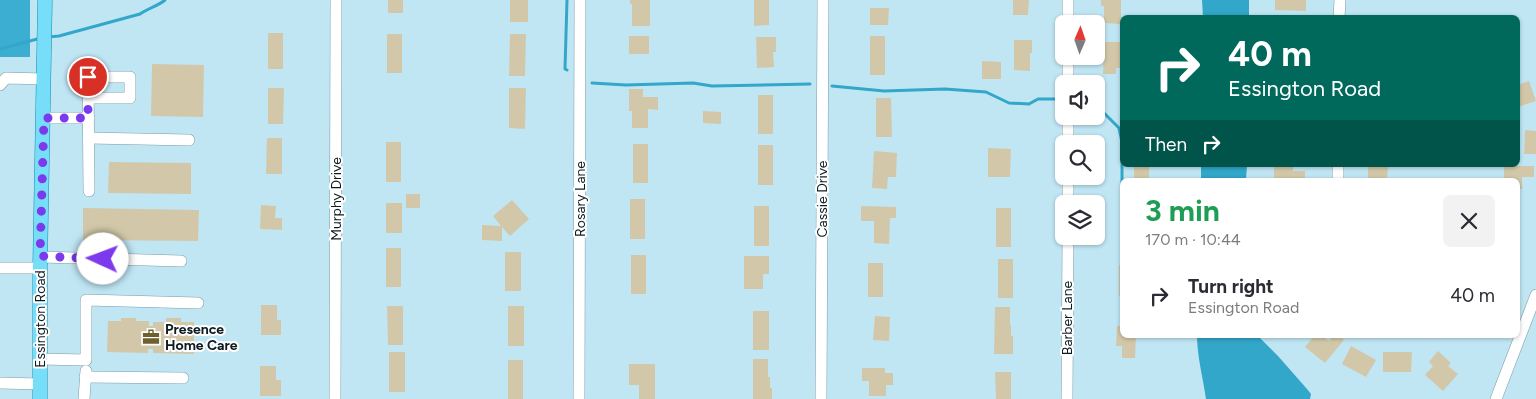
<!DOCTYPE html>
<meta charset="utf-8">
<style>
body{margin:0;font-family:Figtree,sans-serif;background:#f2f2f3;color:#2b2b33;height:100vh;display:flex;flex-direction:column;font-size:19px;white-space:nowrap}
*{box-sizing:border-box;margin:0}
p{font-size:16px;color:#7c7c81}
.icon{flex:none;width:28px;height:28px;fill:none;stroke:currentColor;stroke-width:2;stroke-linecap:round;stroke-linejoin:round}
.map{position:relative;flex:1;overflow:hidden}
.sheet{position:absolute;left:1120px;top:178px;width:400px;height:160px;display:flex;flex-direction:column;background:#fff;border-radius:8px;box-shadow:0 1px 4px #0004}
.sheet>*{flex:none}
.banner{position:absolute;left:1120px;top:15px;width:400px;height:152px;border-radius:8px;box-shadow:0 1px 4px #0004;background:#00695c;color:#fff;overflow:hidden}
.needle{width:32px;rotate:2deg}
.fabs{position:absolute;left:1055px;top:15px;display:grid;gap:10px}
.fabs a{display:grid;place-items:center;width:50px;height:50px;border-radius:8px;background:#fff;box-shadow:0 1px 4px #0004;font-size:25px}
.pin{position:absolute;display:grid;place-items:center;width:42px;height:42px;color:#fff;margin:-21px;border:2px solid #fff;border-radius:50%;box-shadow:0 1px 5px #0007}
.me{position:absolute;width:55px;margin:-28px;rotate:272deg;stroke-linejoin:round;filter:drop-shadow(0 0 4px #0008)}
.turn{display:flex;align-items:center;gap:18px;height:105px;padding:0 25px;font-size:22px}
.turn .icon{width:65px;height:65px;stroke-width:2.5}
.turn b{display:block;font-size:35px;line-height:42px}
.then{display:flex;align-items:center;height:48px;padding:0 25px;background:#0003;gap:10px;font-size:19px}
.round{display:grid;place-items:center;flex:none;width:52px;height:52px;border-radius:8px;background:#f2f2f3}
.overview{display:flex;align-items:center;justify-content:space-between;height:85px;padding:0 25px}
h1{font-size:30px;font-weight:700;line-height:38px;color:#1e9e55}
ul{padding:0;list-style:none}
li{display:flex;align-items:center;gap:15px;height:65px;padding:0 25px}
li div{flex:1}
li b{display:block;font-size:19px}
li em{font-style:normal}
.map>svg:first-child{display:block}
.forest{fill:#3baed1}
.water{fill:#32a7c9}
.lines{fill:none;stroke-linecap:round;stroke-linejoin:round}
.stream{stroke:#32a7c9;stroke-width:3}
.building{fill:#d2c8a9}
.minor-casing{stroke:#799ca9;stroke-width:12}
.major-casing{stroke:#168cab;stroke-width:15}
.minor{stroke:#fff;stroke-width:11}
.major{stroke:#76def9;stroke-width:14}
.route{stroke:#7c3aed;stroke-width:9;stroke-dasharray:0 16.2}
.labels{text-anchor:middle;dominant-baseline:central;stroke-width:4;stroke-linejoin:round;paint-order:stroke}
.street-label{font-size:14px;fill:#0e1c21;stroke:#fff}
.poi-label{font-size:14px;font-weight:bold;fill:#0e1c21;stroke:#fff;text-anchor:start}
</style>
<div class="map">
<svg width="1536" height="399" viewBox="0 0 1536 399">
<rect width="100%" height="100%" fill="#c0e6f4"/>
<rect class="forest" x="0" y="0" width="30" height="57"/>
<g class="water">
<path d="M1202 0H1249V17H1203Z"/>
<path d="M1201 165H1247L1246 180H1201Z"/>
<path d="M1197 335H1257L1278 356 1307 389 1311 394 1310 399H1206C1203 378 1197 356 1197 335Z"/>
</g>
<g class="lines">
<g class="stream">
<path d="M48 37 59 36 140 14C148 8 158 6 165 0"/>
<path d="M0 49 41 38"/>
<path d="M567 70 565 69 567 0"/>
<path d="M592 83 626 85 693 83 712 86 810 84"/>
<path d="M832 86 884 91 945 89 986 92 1009 103 1029 104 1038 99H1059"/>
<path d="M1096 105 1119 128 1122 142V215"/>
</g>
</g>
<g class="building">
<rect x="388" y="0" width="15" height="13"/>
<rect x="510" y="0" width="18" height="22"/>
<path d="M630 0H650V26H632V4H630Z"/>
<path d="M754 0H769V25L754 26Z"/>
<path d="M1013 0H1029L1028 15H1013Z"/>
<path d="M1101 0H1121V24L1104 23V6H1101Z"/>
<path d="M1275 0H1306V11L1275 10Z"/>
<path d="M870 8H889L888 25H870Z"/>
<rect x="268" y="33" width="15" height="36"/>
<rect x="387" y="34" width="15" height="39"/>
<path d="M510 34H526L525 76H509Z"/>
<rect x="629" y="36" width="20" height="18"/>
<rect x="870" y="36" width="15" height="39"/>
<path d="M756 37H776V52H773L774 67 757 68Z"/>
<path d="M1014 40H1032V53H1030V71L1014 70Z"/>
<path d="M1104 42H1122V68H1116V74H1103Z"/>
<path d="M982 61 1001 62V79H982Z"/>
<path d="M152 64 204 65 203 117 151 116Z"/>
<path d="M1529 81 1536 101 1518 107V85Z"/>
<path d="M268 88H284L283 124H268Z"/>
<path d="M509 88H526L525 129 509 128Z"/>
<path d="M629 89H643V97H658V110L648 109V128H632V111H629Z"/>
<rect x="758" y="95" width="15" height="39"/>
<path d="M876 98H891L892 137H876Z"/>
<path d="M703 111 721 112V124L703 123Z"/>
<path d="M1525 130 1536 131V154H1524Z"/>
<path d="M267 138H282V174H266Z"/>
<rect x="386" y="142" width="15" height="40"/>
<rect x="633" y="144" width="15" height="39"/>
<rect x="758" y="145" width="15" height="40"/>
<path d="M988 148 1011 149 1010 177H988Z"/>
<path d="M874 151 897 153 896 177H888L887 189 872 188Z"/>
<path d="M109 162 191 163V194L108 193Z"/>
<rect x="1134" y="165" width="15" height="15"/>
<path d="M1274 165H1293V171H1305V180H1274Z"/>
<path d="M1368 165H1388L1387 180H1368Z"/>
<path d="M1504 166H1534V177H1522V189H1518V180H1504Z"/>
<rect x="406" y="194" width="14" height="14"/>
<rect x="630" y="199" width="15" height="40"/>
<path d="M512 200 529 219 510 236 502 227V241L482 240V225L501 226 493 216Z"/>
<rect x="386" y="203" width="16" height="30"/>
<path d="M261 205 276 206 275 218H282V230L260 229Z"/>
<rect x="754" y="206" width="15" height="40"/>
<path d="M861 206 896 207V218H890L889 244 874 243V221H861Z"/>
<path d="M83 208 199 210 198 241 83 240Z"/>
<rect x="996" y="208" width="15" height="39"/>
<rect x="386" y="248" width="15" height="39"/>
<rect x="505" y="252" width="16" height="39"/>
<rect x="631" y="255" width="15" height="39"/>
<path d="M744 256H769V274H763V289H744Z"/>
<rect x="998" y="259" width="15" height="39"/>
<rect x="868" y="263" width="15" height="34"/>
<rect x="1119" y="265" width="3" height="31"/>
<path d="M261 305H277V320H281V335H261Z"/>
<path d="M387 306H403V345H388Z"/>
<rect x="508" y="306" width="16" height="40"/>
<path d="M995 307H1010V325H1011V336H1013V354H994Z"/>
<rect x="753" y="311" width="16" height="39"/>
<path d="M875 316 890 317 889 341 873 340Z"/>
<path d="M121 318H136V321H149V326H153V322H166V318H181V322H194V354L153 353V349H148V353L107 352 108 321H121Z"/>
<path d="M1117 326H1122V335H1136L1135 358H1122V346H1116Z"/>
<path d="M1315 335H1321L1329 341 1334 335H1338L1344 340 1325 363 1305 347Z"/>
<path d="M1351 346 1376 360 1366 377 1342 364Z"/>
<path d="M1438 351 1451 363 1448 366 1458 374 1443 391 1425 375 1433 366 1429 362Z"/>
<rect x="389" y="352" width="16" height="40"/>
<path d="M1383 352H1412L1411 372H1383Z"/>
<path d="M753 359H768V377H770V388H772V399H753Z"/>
<rect x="508" y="360" width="15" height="39"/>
<path d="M629 364H655V399H639V385H629Z"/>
<path d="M260 366H276V380H281V396H260Z"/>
<path d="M862 368H885V373H893V385H886V396H869V381H862Z"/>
<path d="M995 372H1011V399H996Z"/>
</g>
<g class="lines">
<g class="minor-casing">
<g id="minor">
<path d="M1339 18 1340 0"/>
<path d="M1068 24V0"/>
<path d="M1068 84V56"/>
<path d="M0 85 6 78 44 79"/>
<path d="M88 98H130V77H88L89 191"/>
<path d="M44 118H89"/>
<path d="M89 138 189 140"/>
<path d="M1068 144V116"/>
<path d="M1338 180V165"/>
<path d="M1068 204V176"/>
<path d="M41 257 181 261"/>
<path d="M0 268H40"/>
<path d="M40 359 86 360V300L198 303"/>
<path d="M85 377 183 378"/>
<path d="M0 383 41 384"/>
<path d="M84 399 86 371"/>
<path d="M335 399 336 0"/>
<path d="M579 399 580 0"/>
<path d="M821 399 823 0"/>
<path d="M1067 399 1068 236"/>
<path d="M1496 399 1536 295"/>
</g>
</g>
<g class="major-casing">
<path id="major" d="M40 399V268L45 0"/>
</g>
<use href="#minor" class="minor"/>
<use href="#major" class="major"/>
</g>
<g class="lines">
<path class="route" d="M88 77V118H44L40 256 103 259"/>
</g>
<defs>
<g id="office-bare" transform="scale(1.35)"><path d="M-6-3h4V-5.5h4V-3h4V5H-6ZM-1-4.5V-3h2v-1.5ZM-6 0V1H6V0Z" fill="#6f602d" stroke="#fff" stroke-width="2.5" paint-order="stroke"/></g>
</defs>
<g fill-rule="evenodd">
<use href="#office-bare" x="151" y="337"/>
</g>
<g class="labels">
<g class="street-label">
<text transform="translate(336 199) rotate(-90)">Murphy Drive</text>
<text transform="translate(580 199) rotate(-90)">Rosary Lane</text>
<text transform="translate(822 199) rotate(-90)">Cassie Drive</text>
<text transform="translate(1067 318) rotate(-90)">Barber Lane</text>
<text transform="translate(40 319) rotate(-90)">Essington Road</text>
</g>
<g class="poi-label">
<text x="165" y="329">Presence<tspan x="165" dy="16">Home Care</tspan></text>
</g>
</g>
</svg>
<div class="fabs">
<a><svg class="needle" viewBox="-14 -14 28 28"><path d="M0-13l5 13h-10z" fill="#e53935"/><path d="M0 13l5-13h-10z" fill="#7c7c81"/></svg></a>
<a><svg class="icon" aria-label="sound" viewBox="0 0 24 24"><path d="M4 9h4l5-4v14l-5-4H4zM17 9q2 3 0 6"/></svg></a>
<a><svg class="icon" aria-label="search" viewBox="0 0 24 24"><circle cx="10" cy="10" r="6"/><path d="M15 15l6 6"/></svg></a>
<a><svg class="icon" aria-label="layers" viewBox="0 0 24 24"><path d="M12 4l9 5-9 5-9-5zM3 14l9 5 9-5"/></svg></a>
</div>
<div class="pin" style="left:88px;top:77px;background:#d93025"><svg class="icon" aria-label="arrive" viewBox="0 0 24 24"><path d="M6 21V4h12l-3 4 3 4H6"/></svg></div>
<svg class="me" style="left:103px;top:259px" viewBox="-20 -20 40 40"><circle r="19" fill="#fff"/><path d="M0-13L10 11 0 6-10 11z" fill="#7c3aed"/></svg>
<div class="banner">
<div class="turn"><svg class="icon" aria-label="right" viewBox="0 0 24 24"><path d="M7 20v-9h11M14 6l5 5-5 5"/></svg><div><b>40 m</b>Essington Road</div></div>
<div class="then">Then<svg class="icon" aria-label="right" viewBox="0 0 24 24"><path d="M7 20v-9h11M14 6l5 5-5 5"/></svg></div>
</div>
<section class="sheet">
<div class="overview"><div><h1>3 min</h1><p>170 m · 10:44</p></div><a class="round"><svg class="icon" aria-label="close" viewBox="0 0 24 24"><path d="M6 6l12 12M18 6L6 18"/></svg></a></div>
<ul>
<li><svg class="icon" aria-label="right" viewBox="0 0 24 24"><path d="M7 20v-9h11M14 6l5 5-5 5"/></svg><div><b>Turn right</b><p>Essington Road</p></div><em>40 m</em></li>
</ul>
</section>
</div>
